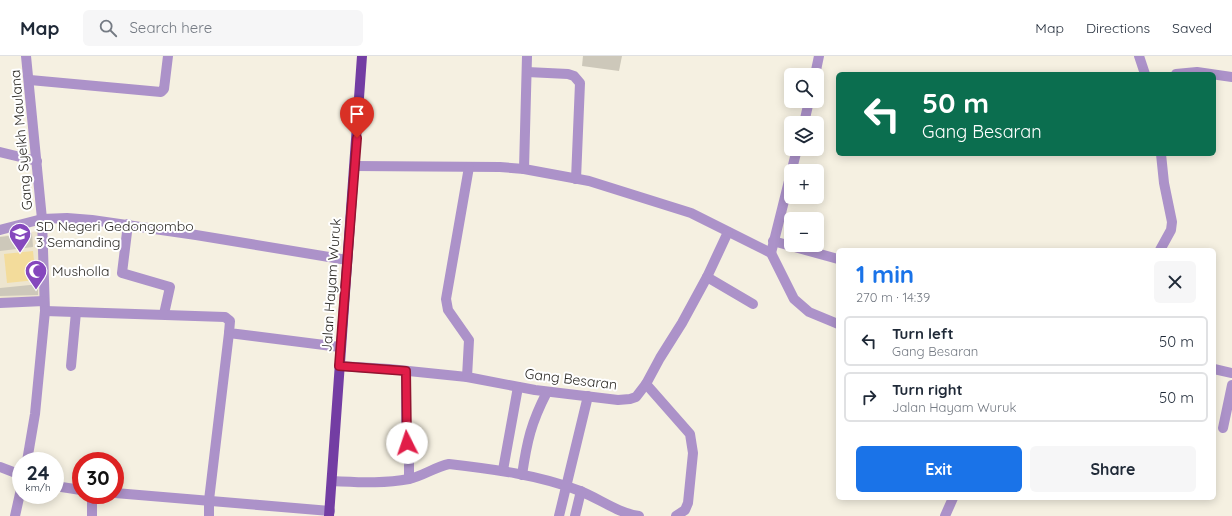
<!DOCTYPE html>
<meta charset="utf-8">
<style>
body{margin:0;font-family:Quicksand,sans-serif;background:#f6f6f7;color:#1f2937;height:100vh;display:flex;flex-direction:column;font-size:15px;white-space:nowrap}
*{box-sizing:border-box;margin:0}
p{font-size:13px;color:#747a83}
.icon{flex:none;width:22px;height:22px;fill:none;stroke:currentColor;stroke-width:2;stroke-linecap:round;stroke-linejoin:round}
.map{position:relative;flex:1;overflow:hidden}
.sheet{position:absolute;left:836px;top:192px;width:380px;height:252px;display:flex;flex-direction:column;background:#fff;border-radius:6px;box-shadow:0 2px 10px #0003}
.sheet>*{flex:none}
.hud{position:absolute;left:836px;top:16px;width:380px;height:84px;border-radius:6px;box-shadow:0 2px 10px #0003;background:#0b6e4f;color:#fff;overflow:hidden}
.controls{position:absolute;left:784px;top:12px;display:grid;gap:8px}
.controls a{display:grid;place-items:center;width:40px;height:40px;border-radius:6px;background:#fff;box-shadow:0 2px 10px #0003;font-size:20px}
.speed{position:absolute;left:12px;top:396px;display:flex;gap:8px;font-size:20px;font-weight:700;text-align:center}
.speed>*{display:grid;place-content:center;width:52px;height:52px;border-radius:50%;background:#fff;box-shadow:0 2px 10px #0003;line-height:1}
.speed small{font-size:10px;font-weight:400}
.speed .limit{border:6px solid #d22;background:#fff;color:#111}
.pin{position:absolute;display:grid;place-items:center;width:34px;height:34px;color:#fff;margin:-41px -17px;border-radius:50% 50% 50% 0;rotate:-45deg;box-shadow:0 0 4px #0007}
.pin .icon{rotate:45deg}
.me{position:absolute;width:44px;margin:-22px;rotate:356deg;stroke-linejoin:round;filter:drop-shadow(0 0 3px #0008)}
.turn{display:flex;align-items:center;gap:14px;height:84px;padding:0 20px;font-size:18px}
.turn .icon{width:52px;height:52px;stroke-width:2.5}
.turn b{display:block;font-size:28px;line-height:34px}
.round{display:grid;place-items:center;flex:none;width:42px;height:42px;border-radius:6px;background:#f6f6f7}
.summary{display:flex;align-items:center;justify-content:space-between;height:68px;padding:0 20px}
h1{font-size:24px;font-weight:700;line-height:30px;color:#1a73e8}
.cta{display:flex;gap:8px;margin-top:auto;padding:8px 20px}
.cta a{flex:1;height:46px;border-radius:6px;background:#1a73e8;color:#fff;font-size:16px;font-weight:700;line-height:46px;text-align:center}
.cta a+a{background:#f6f6f7;color:#1f2937}
ul{padding:0;list-style:none}
li{display:flex;align-items:center;gap:12px;height:50px;margin:0 8px 6px;padding:0 12px;border:2px solid #e0e1e3;border-radius:6px}
li div{flex:1}
li b{display:block;font-size:15px}
li em{font-style:normal}
header{display:flex;align-items:center;gap:24px;box-sizing:border-box;height:56px;padding:0 20px;background:#fff;border-bottom:1px solid #e0e1e3}
header strong{font-size:19px}
nav{display:flex;gap:22px;margin-inline-start:auto;font-size:14px}
.search{width:280px;height:36px;background:#f6f6f7;display:flex;align-items:center;gap:10px;box-sizing:border-box;padding:0 14px;border-radius:6px;color:#747a83;font-size:15px}
.map>svg:first-child{display:block}
.built{fill:#ede5cf}
.green{fill:#f3dc9b}
.building{fill:#cdc8ba}
.lines{fill:none;stroke-linecap:round;stroke-linejoin:round}
.minor{stroke:#ac92c9;stroke-width:10}
.major{stroke:#733da3;stroke-width:10}
.route-casing{stroke:#92132f;stroke-width:10}
.route{stroke:#e11d48;stroke-width:7}
.labels{text-anchor:middle;dominant-baseline:central;stroke-width:4;stroke-linejoin:round;paint-order:stroke}
.street-label{font-size:14px;fill:#2c2a25;stroke:#fff}
.poi-label{font-size:14px;fill:#2c2a25;stroke:#fff;text-anchor:start}
</style>
<header>
<strong>Map</strong>
<div class="search"><svg class="icon" aria-label="search" viewBox="0 0 24 24"><circle cx="10" cy="10" r="6"/><path d="M15 15l6 6"/></svg>Search here</div>
<nav><a>Map</a><a>Directions</a><a>Saved</a></nav>
</header>
<div class="map">
<svg width="1232" height="460" viewBox="0 0 1232 460">
<rect width="100%" height="100%" fill="#f5f0e1"/>
<path class="built" d="M39 175 43 243 0 245V180Z"/>
<path class="green" d="M33 195 36 224 7 227 4 198Z"/>
<g class="building">
<path d="M583 0H622L619 15 582 10Z"/>
<path d="M32 177 33 191 0 195V181Z"/>
<path d="M30 229H38V239L0 240V232Z"/>
</g>
<g class="lines">
<g class="minor">
<path d="M26 0 42 163 45 255 35 358 27 405"/>
<path d="M1139 0 1145 18"/>
<path d="M527 16 568 18 574 20 580 27 576 123"/>
<path d="M1176 18 1197 16 1232 21"/>
<path d="M815 19 819 0"/>
<path d="M30 24 161 36 164 33 168 0"/>
<path d="M804 67 809 45"/>
<path d="M0 96 37 105"/>
<path d="M355 110 500 111 524 113 589 125 691 157 771 197 794 243 809 256 838 268"/>
<path d="M524 113 527 0"/>
<path d="M128 168 122 217 170 231 164 258"/>
<path d="M0 174 42 163 67 162 92 164 196 179 347 204"/>
<path d="M773 185 838 203"/>
<path d="M1160 194 1171 174 1172 166 1164 127 1161 98"/>
<path d="M771 197 797 93"/>
<path d="M707 221 753 248"/>
<path d="M0 247 44 245"/>
<path d="M45 255 225 261 230 265 229 277 340 291"/>
<path d="M71 310 76 256"/>
<path d="M339 310 389 313 467 321 535 334 618 344 630 343 636 341 646 328 660 302 682 267 707 221 728 176"/>
<path d="M1214 313 1232 317"/>
<path d="M406 315V377L409 398V423"/>
<path d="M467 321 469 284 448 254 446 243 469 111"/>
<path d="M646 328 690 378 693 397 688 447 685 454 676 460"/>
<path d="M1223 372 1232 329"/>
<path d="M0 411 21 419"/>
<path d="M503 414 518 331"/>
<path d="M522 419C527 385 531 367 547 336"/>
<path d="M332 425C357 426 383 428 409 423 423 420 435 411 449 408 492 413 540 419 580 435 600 443 618 457 639 460"/>
<path d="M55 430 81 434"/>
<path d="M115 437 330 455"/>
<path d="M15 460 21 433"/>
<path d="M92 460V439"/>
<path d="M209 460V444L229 277"/>
<path d="M559 460 588 340"/>
<path d="M575 460 581 435"/>
<path d="M945 460 953 442"/>
</g>
<path class="major" d="M329 460 362 0"/>
</g>
<g class="lines">
<g class="route-casing">
<path id="route" d="M357 82 339 310 406 315 407 387"/>
</g>
<use href="#route" class="route"/>
</g>
<defs>
<g id="school-pin" transform="scale(1.15)"><path d="M0 17L-7.5 6A9.5 9.5 0 1 1 7.5 6Z" fill="#8547bd" stroke="#fff"/><path d="M0-5L7-2L0 1L-7-2ZM-4 1L0 2.5L4 1V4Q0 6-4 4Z" fill="#fff"/></g>
<g id="mosque-pin" transform="scale(1.15)"><path d="M0 17L-7.5 6A9.5 9.5 0 1 1 7.5 6Z" fill="#8547bd" stroke="#fff"/><path d="M3.5-4.9A6 6 0 1 0 3.5 4.9A5 5 0 1 1 3.5-4.9Z" fill="#fff"/></g>
</defs>
<g fill-rule="evenodd">
<use href="#school-pin" x="20" y="178"/>
<use href="#mosque-pin" x="36" y="215"/>
</g>
<g class="labels">
<g class="street-label">
<text transform="translate(21 84) rotate(-95)">Gang Syeikh Maulana</text>
<text transform="translate(331 229) rotate(-86)">Jalan Hayam Wuruk</text>
<text transform="translate(571 323) rotate(7)">Gang Besaran</text>
</g>
<g class="poi-label">
<text x="36" y="170">SD Negeri Gedongombo<tspan x="36" dy="16">3 Semanding</tspan></text>
<text x="52" y="215">Musholla</text>
</g>
</g>
</svg>
<div class="controls">
<a><svg class="icon" aria-label="search" viewBox="0 0 24 24"><circle cx="10" cy="10" r="6"/><path d="M15 15l6 6"/></svg></a>
<a><svg class="icon" aria-label="layers" viewBox="0 0 24 24"><path d="M12 4l9 5-9 5-9-5zM3 14l9 5 9-5"/></svg></a>
<a>+</a>
<a>−</a>
</div>
<div class="speed"><div>24<small>km/h</small></div><div class="limit">30</div></div>
<div class="pin" style="left:357px;top:82px;background:#d93025"><svg class="icon" aria-label="arrive" viewBox="0 0 24 24"><path d="M6 21V4h12l-3 4 3 4H6"/></svg></div>
<svg class="me" style="left:407px;top:387px" viewBox="-20 -20 40 40"><circle r="19" fill="#fff"/><path d="M0-13L10 11 0 6-10 11z" fill="#e11d48"/></svg>
<div class="hud">
<div class="turn"><svg class="icon" aria-label="left" viewBox="0 0 24 24"><path d="M17 20v-9H6M10 6l-5 5 5 5"/></svg><div><b>50 m</b>Gang Besaran</div></div>
</div>
<section class="sheet">
<div class="summary"><div><h1>1 min</h1><p>270 m · 14:39</p></div><a class="round"><svg class="icon" aria-label="close" viewBox="0 0 24 24"><path d="M6 6l12 12M18 6L6 18"/></svg></a></div>
<ul>
<li><svg class="icon" aria-label="left" viewBox="0 0 24 24"><path d="M17 20v-9H6M10 6l-5 5 5 5"/></svg><div><b>Turn left</b><p>Gang Besaran</p></div><em>50 m</em></li>
<li><svg class="icon" aria-label="right" viewBox="0 0 24 24"><path d="M7 20v-9h11M14 6l5 5-5 5"/></svg><div><b>Turn right</b><p>Jalan Hayam Wuruk</p></div><em>50 m</em></li>
</ul>
<div class="cta"><a>Exit</a><a>Share</a></div>
</section>
</div>
